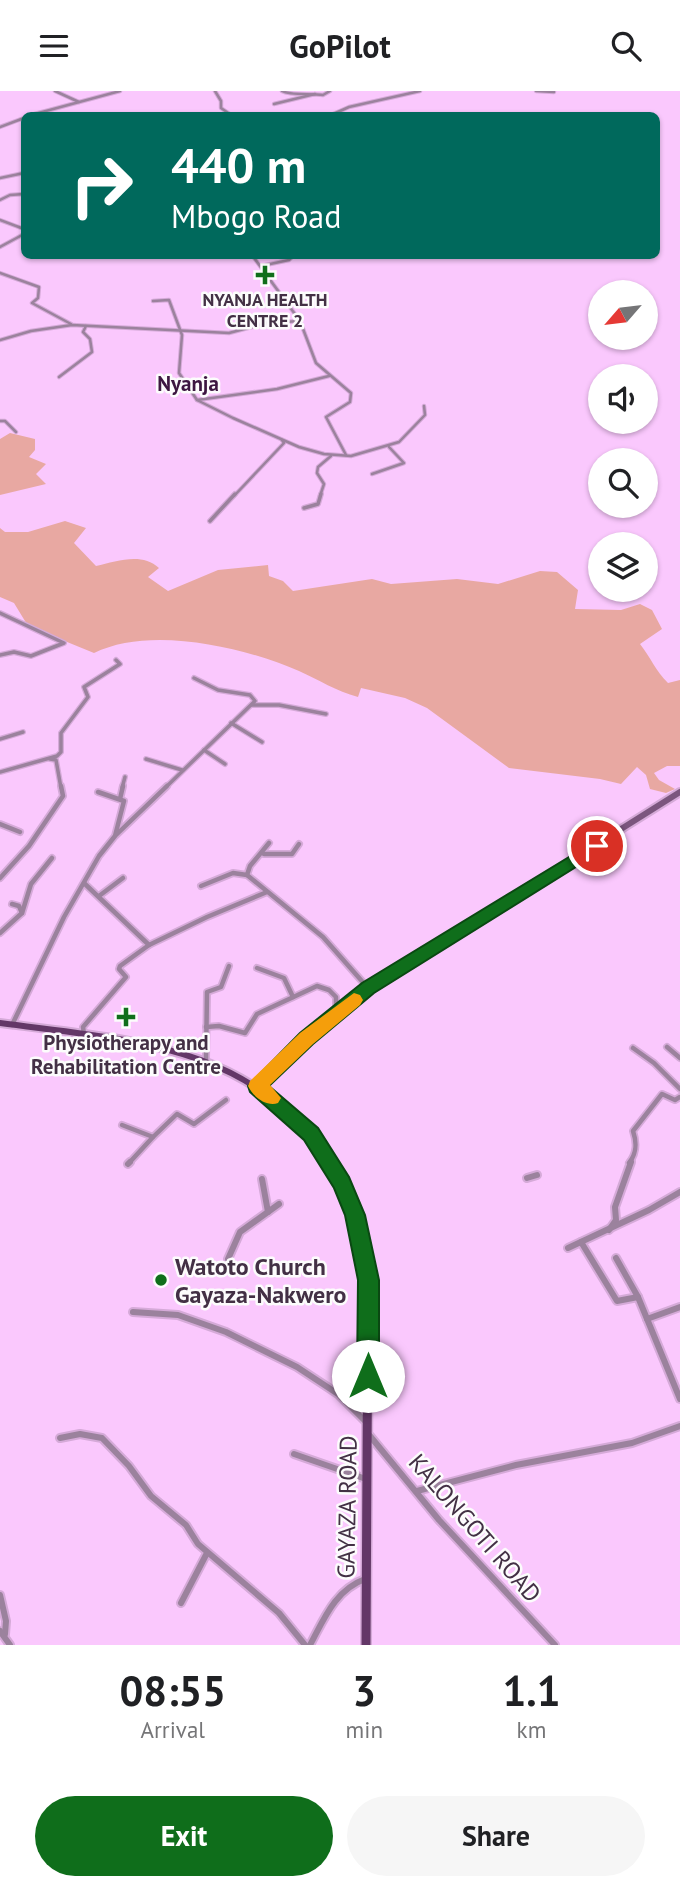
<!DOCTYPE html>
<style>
body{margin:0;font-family:"PT Sans",sans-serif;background:#f6f6f6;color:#202124;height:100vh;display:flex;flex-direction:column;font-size:26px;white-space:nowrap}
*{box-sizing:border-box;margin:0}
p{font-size:23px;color:#757577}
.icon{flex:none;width:38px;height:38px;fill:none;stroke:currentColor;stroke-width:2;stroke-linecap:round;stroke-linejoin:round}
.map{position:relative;height:1554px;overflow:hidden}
.panel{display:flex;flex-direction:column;background:#fff;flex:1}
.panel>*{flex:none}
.banner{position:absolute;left:21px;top:21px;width:639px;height:147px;border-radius:10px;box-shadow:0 2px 5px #0004;background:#00695c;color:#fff;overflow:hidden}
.needle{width:46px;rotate:242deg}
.tools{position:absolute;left:588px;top:189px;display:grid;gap:14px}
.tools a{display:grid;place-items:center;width:70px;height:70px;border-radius:50%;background:#fff;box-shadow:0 2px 5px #0004;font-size:35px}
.pin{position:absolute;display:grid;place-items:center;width:60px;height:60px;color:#fff;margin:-30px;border:4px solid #fff;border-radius:50%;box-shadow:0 2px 7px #0007}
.me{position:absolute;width:77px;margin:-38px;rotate:0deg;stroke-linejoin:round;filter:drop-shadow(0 0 5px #0008)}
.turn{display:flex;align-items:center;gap:24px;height:147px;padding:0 35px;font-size:32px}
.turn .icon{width:91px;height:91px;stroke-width:2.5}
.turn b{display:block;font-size:49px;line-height:60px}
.eta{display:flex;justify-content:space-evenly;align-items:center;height:119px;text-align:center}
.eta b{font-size:42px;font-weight:700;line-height:49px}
.action{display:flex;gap:14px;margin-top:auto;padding:14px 35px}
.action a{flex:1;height:80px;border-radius:42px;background:#0f6e1b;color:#fff;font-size:28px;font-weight:700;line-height:80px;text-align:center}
.action a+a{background:#f6f6f6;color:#202124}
header{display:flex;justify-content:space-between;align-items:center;height:91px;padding:0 35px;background:#fff;font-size:32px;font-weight:700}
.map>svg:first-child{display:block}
.green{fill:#e8a8a2}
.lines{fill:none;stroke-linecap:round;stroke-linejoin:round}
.minor-far3-casing{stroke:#d5aad8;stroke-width:4.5}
.minor-far2-casing{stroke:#d5aad8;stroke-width:6}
.minor-far1-casing{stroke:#d5aad8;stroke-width:8}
.minor-casing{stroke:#d5aad8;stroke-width:10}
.secondary-casing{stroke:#d5aad8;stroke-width:10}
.primary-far1-casing{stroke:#d5aad8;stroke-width:10}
.primary-casing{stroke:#d5aad8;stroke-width:12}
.minor-far3{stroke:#9b829d;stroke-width:2.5}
.minor-far2{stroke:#9b829d;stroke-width:3.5}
.minor-far1{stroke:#9b829d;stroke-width:4.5}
.minor{stroke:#9b829d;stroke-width:6}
.secondary{stroke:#7b567e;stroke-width:6}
.primary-far1{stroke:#633767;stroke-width:6}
.primary{stroke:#633767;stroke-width:9}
.route{fill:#0f6e1b;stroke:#0a4812;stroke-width:2}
.slow{fill:#f59e0b}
.poi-dot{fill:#0f6e1b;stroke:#fcfcfc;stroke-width:2.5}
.labels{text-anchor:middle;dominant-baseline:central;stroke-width:5;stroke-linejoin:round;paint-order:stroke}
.far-poi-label{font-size:18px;font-weight:bold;fill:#433045;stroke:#fcfcfc}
.far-quarter-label{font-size:21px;font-weight:bold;fill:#3d1641;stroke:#fcfcfc}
.poi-label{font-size:21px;font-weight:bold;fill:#433045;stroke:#fcfcfc}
.near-poi-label{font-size:24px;font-weight:bold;fill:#433045;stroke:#fcfcfc;text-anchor:start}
.near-street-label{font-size:24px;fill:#433045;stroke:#fcfcfc}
</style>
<header><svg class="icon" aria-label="menu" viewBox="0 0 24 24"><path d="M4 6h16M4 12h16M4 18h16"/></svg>GoPilot<svg class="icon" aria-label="search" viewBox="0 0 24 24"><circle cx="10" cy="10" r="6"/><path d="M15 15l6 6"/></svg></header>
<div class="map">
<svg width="680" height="1554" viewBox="0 0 680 1554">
<rect width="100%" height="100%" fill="#fac8fd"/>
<g class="green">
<path d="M10 342 35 348V359L29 366 46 373 36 383 46 393 0 404V348Z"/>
<path d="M65 430 86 437 74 452 96 475C117 470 142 461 159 477L148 486 168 500 218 479 268 474 269 485 283 490 293 500 372 488 391 493 457 488 498 493 540 480 557 481 578 499 575 518 621 519 640 513 652 519 662 538 640 553C651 567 655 579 668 592L680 589V675H667L654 682 659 689 675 698 666 702 650 698 646 684 637 676 621 693 600 688 509 677 427 617 405 607 361 597 358 606C336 600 319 589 299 580 244 556 150 534 94 562L28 535 14 512 0 506V437L5 441H28Z"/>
</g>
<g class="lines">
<g class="minor-far3-casing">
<g id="minor-far3">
<path d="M55 0 79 11"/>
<path d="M215 0 221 10V17L231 24"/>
<path d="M282 0C291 5 311 2 323 4L330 0"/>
<path d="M536 0 554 1"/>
<path d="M274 13 315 3"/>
<path d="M31 24 120 0"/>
<path d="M331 24 349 16 420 0"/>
<path d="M0 36 24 27"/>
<path d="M0 87 24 82"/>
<path d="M0 109 10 104 24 103"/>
<path d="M0 129 24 138"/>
<path d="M0 156 24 143"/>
<path d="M252 164 300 230 316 272 351 302 350 311 326 326 346 364"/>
<path d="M261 175 289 169 294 164"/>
<path d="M0 182 39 196 38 207 32 212 71 233"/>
<path d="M153 210 169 209 182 244 179 282 197 309 233 327 299 356 324 363 351 365 399 351 425 324 424 315"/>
<path d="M0 249 31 240 72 234 229 242 267 232 300 230"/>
<path d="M59 286 92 261 90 248 83 241 86 235"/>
<path d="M197 309 277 298 329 285"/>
<path d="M0 330H5L16 341"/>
<path d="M372 383 404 372 389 356"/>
<path d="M234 405 284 352 282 349"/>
<path d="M320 405 324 393 317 382 318 376 331 365"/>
</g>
</g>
<g class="minor-far2-casing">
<g id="minor-far2">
<path d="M304 417 318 413 321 403"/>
<path d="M210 430 235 403"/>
<path d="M0 522 64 552 31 565 14 561 0 564"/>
<path d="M252 614H279L326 623"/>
<path d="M231 632 262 651"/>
<path d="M0 648 23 641"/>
<path d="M204 659 225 673"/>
<path d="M50 668 56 669 61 697"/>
<path d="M146 668 182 679"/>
<path d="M0 681 57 665 61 661V642L88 606 84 596 120 573 116 569"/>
<path d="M122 697 125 686"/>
<path d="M165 697 255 610 250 604 218 599 194 587"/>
</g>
</g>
<g class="minor-far1-casing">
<g id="minor-far1">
<path d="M120 708 123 695"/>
<path d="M0 733 20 741"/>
<path d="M116 744 167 695"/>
<path d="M269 752 250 775 247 784 323 846 368 897"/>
<path d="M264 763H292L299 753"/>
<path d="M0 787 29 755 63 705 61 695"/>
<path d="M201 795 233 782 247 784"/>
<path d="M99 805 123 787"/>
<path d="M22 822 31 793 52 767"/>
<path d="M0 842 22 822 19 815 12 813"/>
<path d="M149 854 207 826 267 801"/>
<path d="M257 877 284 887 293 906"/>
<path d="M12 934 64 826 99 765 115 745 124 710 98 701"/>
<path d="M206 936 219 935 245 942 257 923 317 895 329 899 336 906V922"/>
<path d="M84 943 83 936 126 886 119 878 120 875 149 854 85 793"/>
<path d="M667 956 680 967"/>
<path d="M633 957 654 972 680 998"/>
<path d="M206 969 207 901 221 896 229 875"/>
<path d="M122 1034 153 1046 177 1023 194 1033 226 1009"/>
<path d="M129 1072 153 1046"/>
<path d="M629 1072C637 1062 637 1052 633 1040L662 1003 675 1009 680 1006"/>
</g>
</g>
<g class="minor-casing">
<g id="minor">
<path d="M128 1073 130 1071"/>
<path d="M527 1087 537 1084"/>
<path d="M262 1088 268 1121"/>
<path d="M609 1139 616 1129 615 1116 631 1071"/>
<path d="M581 1151 617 1210 638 1206"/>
<path d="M568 1157 649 1119 680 1101"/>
<path d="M616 1167 638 1206 680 1308"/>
<path d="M228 1168 240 1141 279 1113"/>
<path d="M133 1221 178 1224 226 1241 297 1276 338 1303 365 1330"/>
<path d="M647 1228 680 1216"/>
<path d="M370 1345 439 1429 555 1554"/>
<path d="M60 1347 80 1343 102 1347 129 1375 151 1405 186 1434 198 1453 279 1522 305 1554"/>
<path d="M294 1363 366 1388"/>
<path d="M417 1400 516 1374 632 1352 680 1335"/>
<path d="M0 1504 6 1530 5 1543"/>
<path d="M181 1512 207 1462"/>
<path d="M0 1540 10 1554"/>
<path d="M310 1554C324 1528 335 1499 365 1488"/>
</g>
</g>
<g class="secondary-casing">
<path id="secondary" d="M257 995 306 947 368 897 680 701"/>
</g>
<g class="primary-far1-casing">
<path id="primary-far1" d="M0 932C127 949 254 952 330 1072"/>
</g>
<g class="primary-casing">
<path id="primary" d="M329 1071C352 1108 362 1146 368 1189L366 1554"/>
</g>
<use href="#minor-far3" class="minor-far3"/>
<use href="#minor-far2" class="minor-far2"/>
<use href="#minor-far1" class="minor-far1"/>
<use href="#minor" class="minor"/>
<use href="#secondary" class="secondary"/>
<use href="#primary-far1" class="primary-far1"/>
<use href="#primary" class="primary"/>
</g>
<path class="route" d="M597 749 603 751 605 755 603 759 374 902 313 953 269 995 318 1037 349 1086 365 1124 379 1189V1285L376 1293 368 1296 361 1293 357 1285 358 1189 345 1124 334 1097 304 1049 250 1001 248 995 300 942 362 892Z"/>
<path class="slow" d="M354 902 360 904 363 909 360 914 313 953 270 994 281 1007 278 1012C267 1016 253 1006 248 995L250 990 300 942Z"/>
<g class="poi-dot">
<path d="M261.5 173.5h7v7h7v7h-7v7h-7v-7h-7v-7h7z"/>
<path d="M122.5 915.5h7v7h7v7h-7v7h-7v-7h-7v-7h7z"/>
<circle cx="161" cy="1189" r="7"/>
</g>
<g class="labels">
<g class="far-poi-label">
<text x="265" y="208">NYANJA HEALTH<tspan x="265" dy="21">CENTRE 2</tspan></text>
</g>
<g class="far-quarter-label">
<text x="188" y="292">Nyanja</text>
</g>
<g class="poi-label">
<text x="126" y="951">Physiotherapy and<tspan x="126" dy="24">Rehabilitation Centre</tspan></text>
</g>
<g class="near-poi-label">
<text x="175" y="1175">Watoto Church<tspan x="175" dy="28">Gayaza-Nakwero</tspan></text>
</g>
<g class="near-street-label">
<text transform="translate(347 1416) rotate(-89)">GAYAZA ROAD</text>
<text transform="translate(475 1437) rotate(49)">KALONGOTI ROAD</text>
</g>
</g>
</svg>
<div class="tools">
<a><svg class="needle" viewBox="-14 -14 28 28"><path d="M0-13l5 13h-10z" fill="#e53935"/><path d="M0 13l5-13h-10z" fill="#757577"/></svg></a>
<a><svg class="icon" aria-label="sound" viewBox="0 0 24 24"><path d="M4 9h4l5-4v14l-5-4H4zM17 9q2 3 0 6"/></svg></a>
<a><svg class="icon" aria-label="search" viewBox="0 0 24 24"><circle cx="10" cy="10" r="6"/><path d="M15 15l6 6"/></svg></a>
<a><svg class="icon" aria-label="layers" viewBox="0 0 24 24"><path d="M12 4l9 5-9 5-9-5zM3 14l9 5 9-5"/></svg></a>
</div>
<div class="pin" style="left:597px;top:755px;background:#d93025"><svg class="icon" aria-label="arrive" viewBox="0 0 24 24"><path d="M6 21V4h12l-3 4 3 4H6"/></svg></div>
<svg class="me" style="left:368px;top:1285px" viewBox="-20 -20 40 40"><circle r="19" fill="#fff"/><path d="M0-13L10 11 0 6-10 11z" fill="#0f6e1b"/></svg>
<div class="banner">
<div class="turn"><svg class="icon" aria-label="right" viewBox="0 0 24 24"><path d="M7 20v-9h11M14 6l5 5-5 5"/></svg><div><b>440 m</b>Mbogo Road</div></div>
</div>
</div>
<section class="panel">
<div class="eta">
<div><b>08:55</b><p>Arrival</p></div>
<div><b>3</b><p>min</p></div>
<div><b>1.1</b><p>km</p></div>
</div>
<div class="action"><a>Exit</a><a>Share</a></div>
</section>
